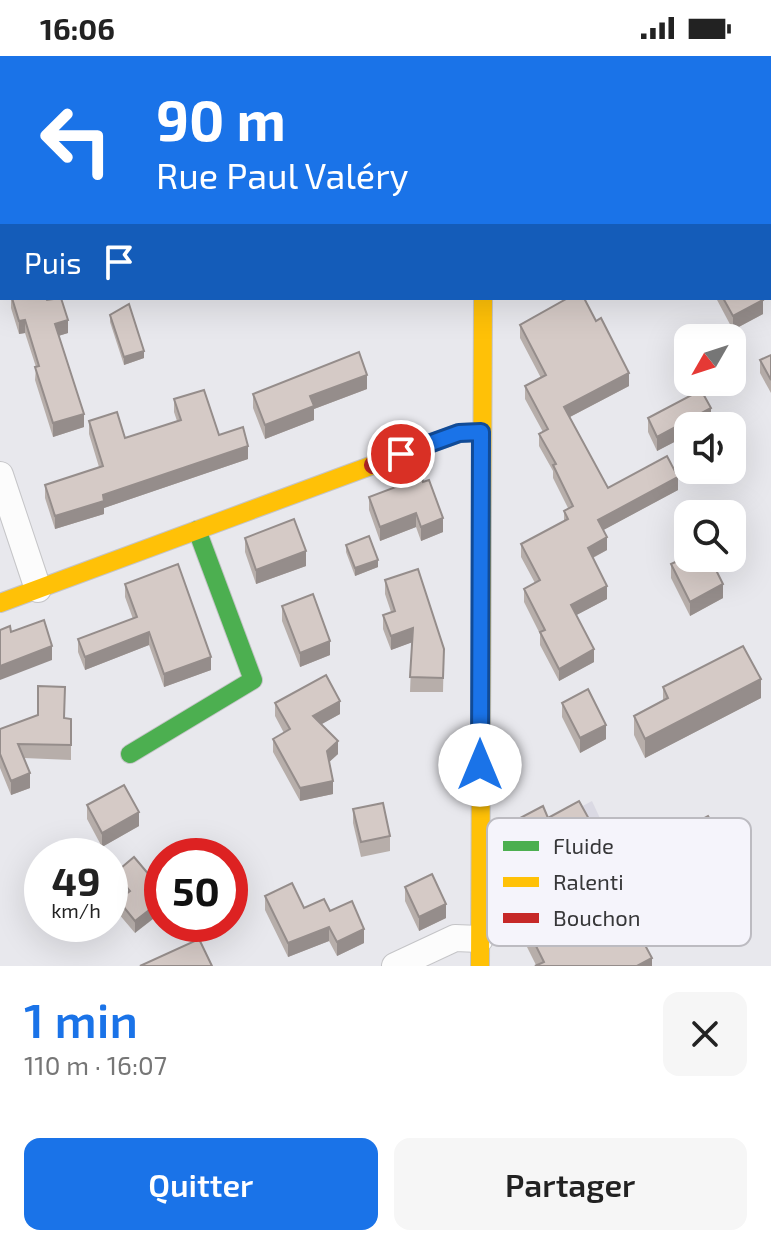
<!DOCTYPE html>
<html lang="fr">
<meta charset="utf-8">
<style>
body{margin:0;font-family:"Exo 2",sans-serif;background:#f6f6f6;color:#222;height:100vh;display:flex;flex-direction:column;font-size:30px;white-space:nowrap}
*{box-sizing:border-box;margin:0}
p{font-size:26px;color:#767676}
.icon{flex:none;width:44px;height:44px;fill:none;stroke:currentColor;stroke-width:2;stroke-linecap:round;stroke-linejoin:round}
.map{position:relative;height:910px;overflow:hidden}
.side{display:flex;flex-direction:column;background:#fff;flex:1}
.side>*{flex:none}
.banner{position:absolute;left:0px;top:0px;width:772px;height:244px;box-shadow:0 8px 32px #0002;background:#1a73e8;color:#fff;overflow:hidden}
.needle{width:52px;rotate:231deg}
.controls{position:absolute;left:674px;top:268px;display:grid;gap:16px}
.controls a{display:grid;place-items:center;width:72px;height:72px;border-radius:16px;background:#fff;box-shadow:0 8px 32px #0002;font-size:40px}
.speed{position:absolute;left:24px;top:782px;display:flex;gap:16px;font-size:40px;font-weight:700;text-align:center}
.speed>*{display:grid;place-content:center;width:104px;height:104px;border-radius:50%;background:#fff;box-shadow:0 8px 32px #0002;line-height:1}
.speed small{font-size:20px;font-weight:400}
.speed .limit{border:12px solid #d22;background:#fff;color:#111}
.pin{position:absolute;display:grid;place-items:center;width:68px;height:68px;color:#fff;margin:-34px;border:4px solid #fff;border-radius:50%;box-shadow:0 2px 8px #0007}
.me{position:absolute;width:88px;margin:-44px;rotate:0deg;stroke-linejoin:round;filter:drop-shadow(0 0 6px #0008)}
.turn{display:flex;align-items:center;gap:28px;height:168px;padding:0 24px;font-size:36px}
.turn .icon{width:104px;height:104px;stroke-width:2.5}
.turn b{display:block;font-size:56px;line-height:68px}
.then{display:flex;align-items:center;height:76px;padding:0 24px;background:#0003;gap:16px;font-size:30px}
.round{display:grid;place-items:center;flex:none;width:84px;height:84px;border-radius:16px;background:#f6f6f6}
.summary{display:flex;align-items:center;justify-content:space-between;height:136px;padding:0 24px}
h1{font-size:48px;font-weight:600;line-height:60px;color:#1a73e8}
.primary-button{display:flex;gap:16px;margin-top:auto;padding:16px 24px}
.primary-button a{flex:1;height:92px;border-radius:16px;background:#1a73e8;color:#fff;font-size:32px;font-weight:600;line-height:92px;text-align:center}
.primary-button a+a{background:#f6f6f6;color:#222}
.status{display:flex;justify-content:space-between;align-items:center;height:56px;padding:0 40px;background:#fff;direction:ltr}
.status svg{height:22px;fill:currentColor}
.map>svg:first-child{display:block}
.built{fill:#dad9e3}
.lines{fill:none;stroke-linecap:round;stroke-linejoin:round}
.street-casing{stroke:#c4c4c7;stroke-width:28}
.fast-casing{stroke:#c4c4c7;stroke-width:20}
.slow-casing{stroke:#c4c4c7;stroke-width:20}
.jam-casing{stroke:#c4c4c7;stroke-width:20}
.street{stroke:#fcfcfc;stroke-width:26}
.fast{stroke:#4caf50;stroke-width:18}
.slow{stroke:#ffc107;stroke-width:18}
.jam{stroke:#c62828;stroke-width:18}
.wall{fill:#b7aeaa}
.shaded-wall{fill:#958d8b}
.building{fill:#d5cac6;stroke:#958d8b;stroke-width:2}
.route-casing{stroke:#114b97;stroke-width:20}
.route{stroke:#1a73e8;stroke-width:14}
.key{fill:#f5f4fb;stroke:#bcbbc1;stroke-width:2}
.key-label{font-size:22px;fill:#373739}
</style>
<div class="status"><b>16:06</b><svg viewBox="0 0 49 12"><path d="M0 12V9h3v3zM5 12V6h3v6zM10 12V3h3v9zM15 12V0h3v12zM26 1h20v11H26zM47 4h2v5h-2z"/></svg></div>
<div class="map">
<svg width="771" height="910" viewBox="0 0 771 910">
<rect width="100%" height="100%" fill="#e8e8ed"/>
<path class="built" d="M592 745 619 803 498 870 500 794Z"/>
<g class="lines">
<g class="street-casing">
<g id="street">
<path d="M694 0 695 2"/>
<path d="M259 2 265 0"/>
<path d="M0 87H2"/>
<path d="M770 144 771 146"/>
<path d="M0 419 38 533"/>
<path d="M395 910 455 882 480 883"/>
</g>
</g>
<g class="fast-casing">
<path id="fast" d="M130 698 253 624 197 474"/>
</g>
<g class="slow-casing">
<g id="slow">
<path d="M0 547 373 409"/>
<path d="M480 910 483 242"/>
</g>
</g>
<g class="jam-casing">
<g id="jam">
<path d="M471 0V2"/>
<path d="M373 409 459 377 481 376"/>
</g>
</g>
<use href="#street" class="street"/>
<use href="#fast" class="fast"/>
<use href="#slow" class="slow"/>
<use href="#jam" class="jam"/>
</g>
<g class="wall">
<path d="M743 0H771V10L770 2H743Z"/>
<path d="M11 242H46L68 277 58 280 84 371 53 381 35 324 36 311 25 277 19 278 11 252Z"/>
<path d="M716 242H762L763 258 733 274Z"/>
<path d="M110 259 144 302 124 309 110 266Z"/>
<path d="M520 269 629 330 570 361 608 432 678 434 603 474 607 494 593 502 607 543 576 559 594 606 559 625 540 589V578L524 546V533L535 527 521 501V488L564 465V455L568 452 553 422V415L539 390V378L543 376 525 343V330L541 322 520 282Z"/>
<path d="M771 299V337L760 317V304Z"/>
<path d="M367 333 314 353V364L265 383 253 352V338Z"/>
<path d="M174 343 248 403 104 452V458L55 473 45 442V429L99 411 89 378V365L125 382 177 365 174 356Z"/>
<path d="M648 362 711 366 657 395 648 376Z"/>
<path d="M423 426 443 476 421 485 416 471 380 485 369 454V441Z"/>
<path d="M245 482 306 510 256 528 245 496Z"/>
<path d="M346 489 378 511 355 520 346 496Z"/>
<path d="M671 508 723 542 690 560 671 522Z"/>
<path d="M385 524 444 593 443 636H410L412 586 391 594 383 573V559L391 556 385 538Z"/>
<path d="M125 528 211 614 164 631 149 589 85 614 78 596V583L133 563 125 541Z"/>
<path d="M282 550 330 599 300 611 282 565Z"/>
<path d="M663 631 761 642 645 702 634 679V660L663 645Z"/>
<path d="M275 647 340 658 321 668 338 698 329 706 333 738 300 745 273 696V683L284 677 275 660Z"/>
<path d="M562 647 606 683 580 697 562 661Z"/>
<path d="M65 662 71 663V704L24 702 30 732 11 739 0 712V673Z"/>
<path d="M87 749 139 770 102 791 87 763Z"/>
<path d="M353 753 390 780V795L361 801 353 767Z"/>
<path d="M548 762 589 771 521 807 507 776V769Z"/>
<path d="M115 817 162 834 135 877 118 857V844L124 840 115 829Z"/>
<path d="M729 817 633 867 652 910 536 909 520 877V858Z"/>
<path d="M405 831 446 862 419 875 405 845Z"/>
<path d="M265 840 304 852 330 855 364 887 337 900 329 885 288 901 265 854Z"/>
</g>
<g class="shaded-wall">
<path d="M2 35V49L0 50V36Z"/>
<path d="M0 169H2V183L0 184Z"/>
<path d="M763 244V258L733 274V260Z"/>
<path d="M25 264V277L19 278V265Z"/>
<path d="M68 264V277L55 281V268Z"/>
<path d="M144 295V302L124 309V301Z"/>
<path d="M629 317V330L564 364V351Z"/>
<path d="M367 319V333L314 353V364L265 383V369L310 340Z"/>
<path d="M711 352V366L704 370H688V379L657 395V381Z"/>
<path d="M84 358V371L53 381V367Z"/>
<path d="M248 390V403L104 452V458L55 473V460L103 439Z"/>
<path d="M678 421V434L598 477V464Z"/>
<path d="M416 457V471L380 485V471Z"/>
<path d="M443 462V476L421 485V471Z"/>
<path d="M607 481V494L588 504V492Z"/>
<path d="M306 495V510L256 528V514Z"/>
<path d="M378 504V511L355 520V512Z"/>
<path d="M723 528V542L690 560V546Z"/>
<path d="M607 530V543L571 562V549Z"/>
<path d="M413 572V586L391 594V580Z"/>
<path d="M149 576V589L85 614V601Z"/>
<path d="M330 585V599L300 611V597Z"/>
<path d="M52 590V604L0 624V610Z"/>
<path d="M594 593V606L559 625V613Z"/>
<path d="M211 601V614L164 631V618Z"/>
<path d="M761 623V642L645 702V683Z"/>
<path d="M340 645V658L313 673V660Z"/>
<path d="M606 669V683L580 697V682Z"/>
<path d="M338 685V698L327 708V695Z"/>
<path d="M30 717V732L11 739V725Z"/>
<path d="M333 725V738L300 745V732Z"/>
<path d="M139 756V770L102 791V777Z"/>
<path d="M589 763V771L521 807V799Z"/>
<path d="M729 798V817L625 871V852Z"/>
<path d="M162 844V856L135 877V865Z"/>
<path d="M446 848V862L419 875V861Z"/>
<path d="M329 871V885L288 901V887Z"/>
<path d="M364 873V887L337 900V886Z"/>
<path d="M652 902V910H637Z"/>
</g>
<g class="building">
<path d="M0 0H72L73 2H2V35L0 36Z"/>
<rect x="384" y="0" width="34" height="2"/>
<path d="M2 134V169H0V135Z"/>
<path d="M12 242H46L47 244 61 242 68 264 55 268 84 358 53 367 35 311 39 310 25 264 19 265Z"/>
<path d="M568 242H584L596 265 601 262 629 317 564 351 608 432 667 400 678 421 598 464 607 481 588 492 607 530 571 549 594 593 559 613 540 576 545 574 524 533 540 524 521 488 568 463 564 455 573 450 553 409 556 408 539 378 548 373 525 330 546 319 520 269Z"/>
<path d="M723 242H762L763 244 733 260Z"/>
<path d="M129 248 144 295 124 301 110 259Z"/>
<path d="M359 296 367 319 310 340 314 350 265 369 253 338Z"/>
<path d="M771 299V324L760 304Z"/>
<path d="M204 334 219 379 243 371 248 390 103 439 104 445 55 460 45 429 103 410 89 365 117 356 125 382 181 364 174 343Z"/>
<path d="M701 334 711 352 657 381 648 362Z"/>
<path d="M422 421 423 426 429 424 443 462 421 471 416 457 380 471 369 441Z"/>
<path d="M294 463 306 495 256 514 245 482Z"/>
<path d="M369 480 378 504 355 512 346 489Z"/>
<path d="M688 500V502H710L723 528 690 546 671 508Z"/>
<path d="M178 508 211 601 164 618 149 576 85 601 78 583 137 561 125 528Z"/>
<path d="M418 513 444 593 443 622 410 621 413 572 391 580 383 559 395 555 385 524Z"/>
<path d="M313 538 330 585 300 597 282 550Z"/>
<path d="M44 564 52 590 0 610V574L10 570 11 576Z"/>
<path d="M743 590 761 623 645 683 634 660 668 642 663 631Z"/>
<path d="M326 619 340 645 313 660 338 685 327 695 333 725 300 732 273 683 290 673 275 647Z"/>
<path d="M38 630 65 631 64 662 71 663V689L18 688 30 717 11 725 0 698V673L38 659Z"/>
<path d="M588 633 606 669 580 682 562 647Z"/>
<path d="M124 729 139 756 102 777 87 749Z"/>
<path d="M579 745 589 763 521 799 507 769 543 750 548 762Z"/>
<path d="M383 747 390 780 361 786 353 753Z"/>
<path d="M708 760 729 798 625 852 652 902 637 910H535L544 906 520 858Z"/>
<path d="M134 801 162 834V844L135 865 118 844 130 835 115 817Z"/>
<path d="M432 818 446 848 419 861 405 831Z"/>
<path d="M292 827 304 852 324 843 330 855 352 845 364 873 337 886 329 871 288 887 265 840Z"/>
<path d="M199 883 212 910H140Z"/>
</g>
<g class="lines">
<g class="route-casing">
<path id="route" d="M401 398 459 377 481 376 480 709"/>
</g>
<use href="#route" class="route"/>
</g>
<rect x="487" y="762" width="264" height="128" rx="12" class="key"/>
<rect x="503" y="785" width="36" height="10" fill="#4caf50"/>
<rect x="503" y="821" width="36" height="10" fill="#ffc107"/>
<rect x="503" y="857" width="36" height="10" fill="#c62828"/>
<g class="key-label">
<text x="553" y="798">Fluide</text>
<text x="553" y="834">Ralenti</text>
<text x="553" y="870">Bouchon</text>
</g>
</svg>
<div class="controls">
<a><svg class="needle" viewBox="-14 -14 28 28"><path d="M0-13l5 13h-10z" fill="#e53935"/><path d="M0 13l5-13h-10z" fill="#767676"/></svg></a>
<a><svg class="icon" aria-label="sound" viewBox="0 0 24 24"><path d="M4 9h4l5-4v14l-5-4H4zM17 9q2 3 0 6"/></svg></a>
<a><svg class="icon" aria-label="search" viewBox="0 0 24 24"><circle cx="10" cy="10" r="6"/><path d="M15 15l6 6"/></svg></a>
</div>
<div class="speed"><div>49<small>km/h</small></div><div class="limit">50</div></div>
<div class="pin" style="left:401px;top:398px;background:#d93025"><svg class="icon" aria-label="arrive" viewBox="0 0 24 24"><path d="M6 21V4h12l-3 4 3 4H6"/></svg></div>
<svg class="me" style="left:480px;top:709px" viewBox="-20 -20 40 40"><circle r="19" fill="#fff"/><path d="M0-13L10 11 0 6-10 11z" fill="#1a73e8"/></svg>
<div class="banner">
<div class="turn"><svg class="icon" aria-label="left" viewBox="0 0 24 24"><path d="M17 20v-9H6M10 6l-5 5 5 5"/></svg><div><b>90 m</b>Rue Paul Valéry</div></div>
<div class="then">Puis<svg class="icon" aria-label="arrive" viewBox="0 0 24 24"><path d="M6 21V4h12l-3 4 3 4H6"/></svg></div>
</div>
</div>
<section class="side">
<div class="summary"><div><h1>1 min</h1><p>110 m · 16:07</p></div><a class="round"><svg class="icon" aria-label="close" viewBox="0 0 24 24"><path d="M6 6l12 12M18 6L6 18"/></svg></a></div>
<div class="primary-button"><a>Quitter</a><a>Partager</a></div>
</section>
